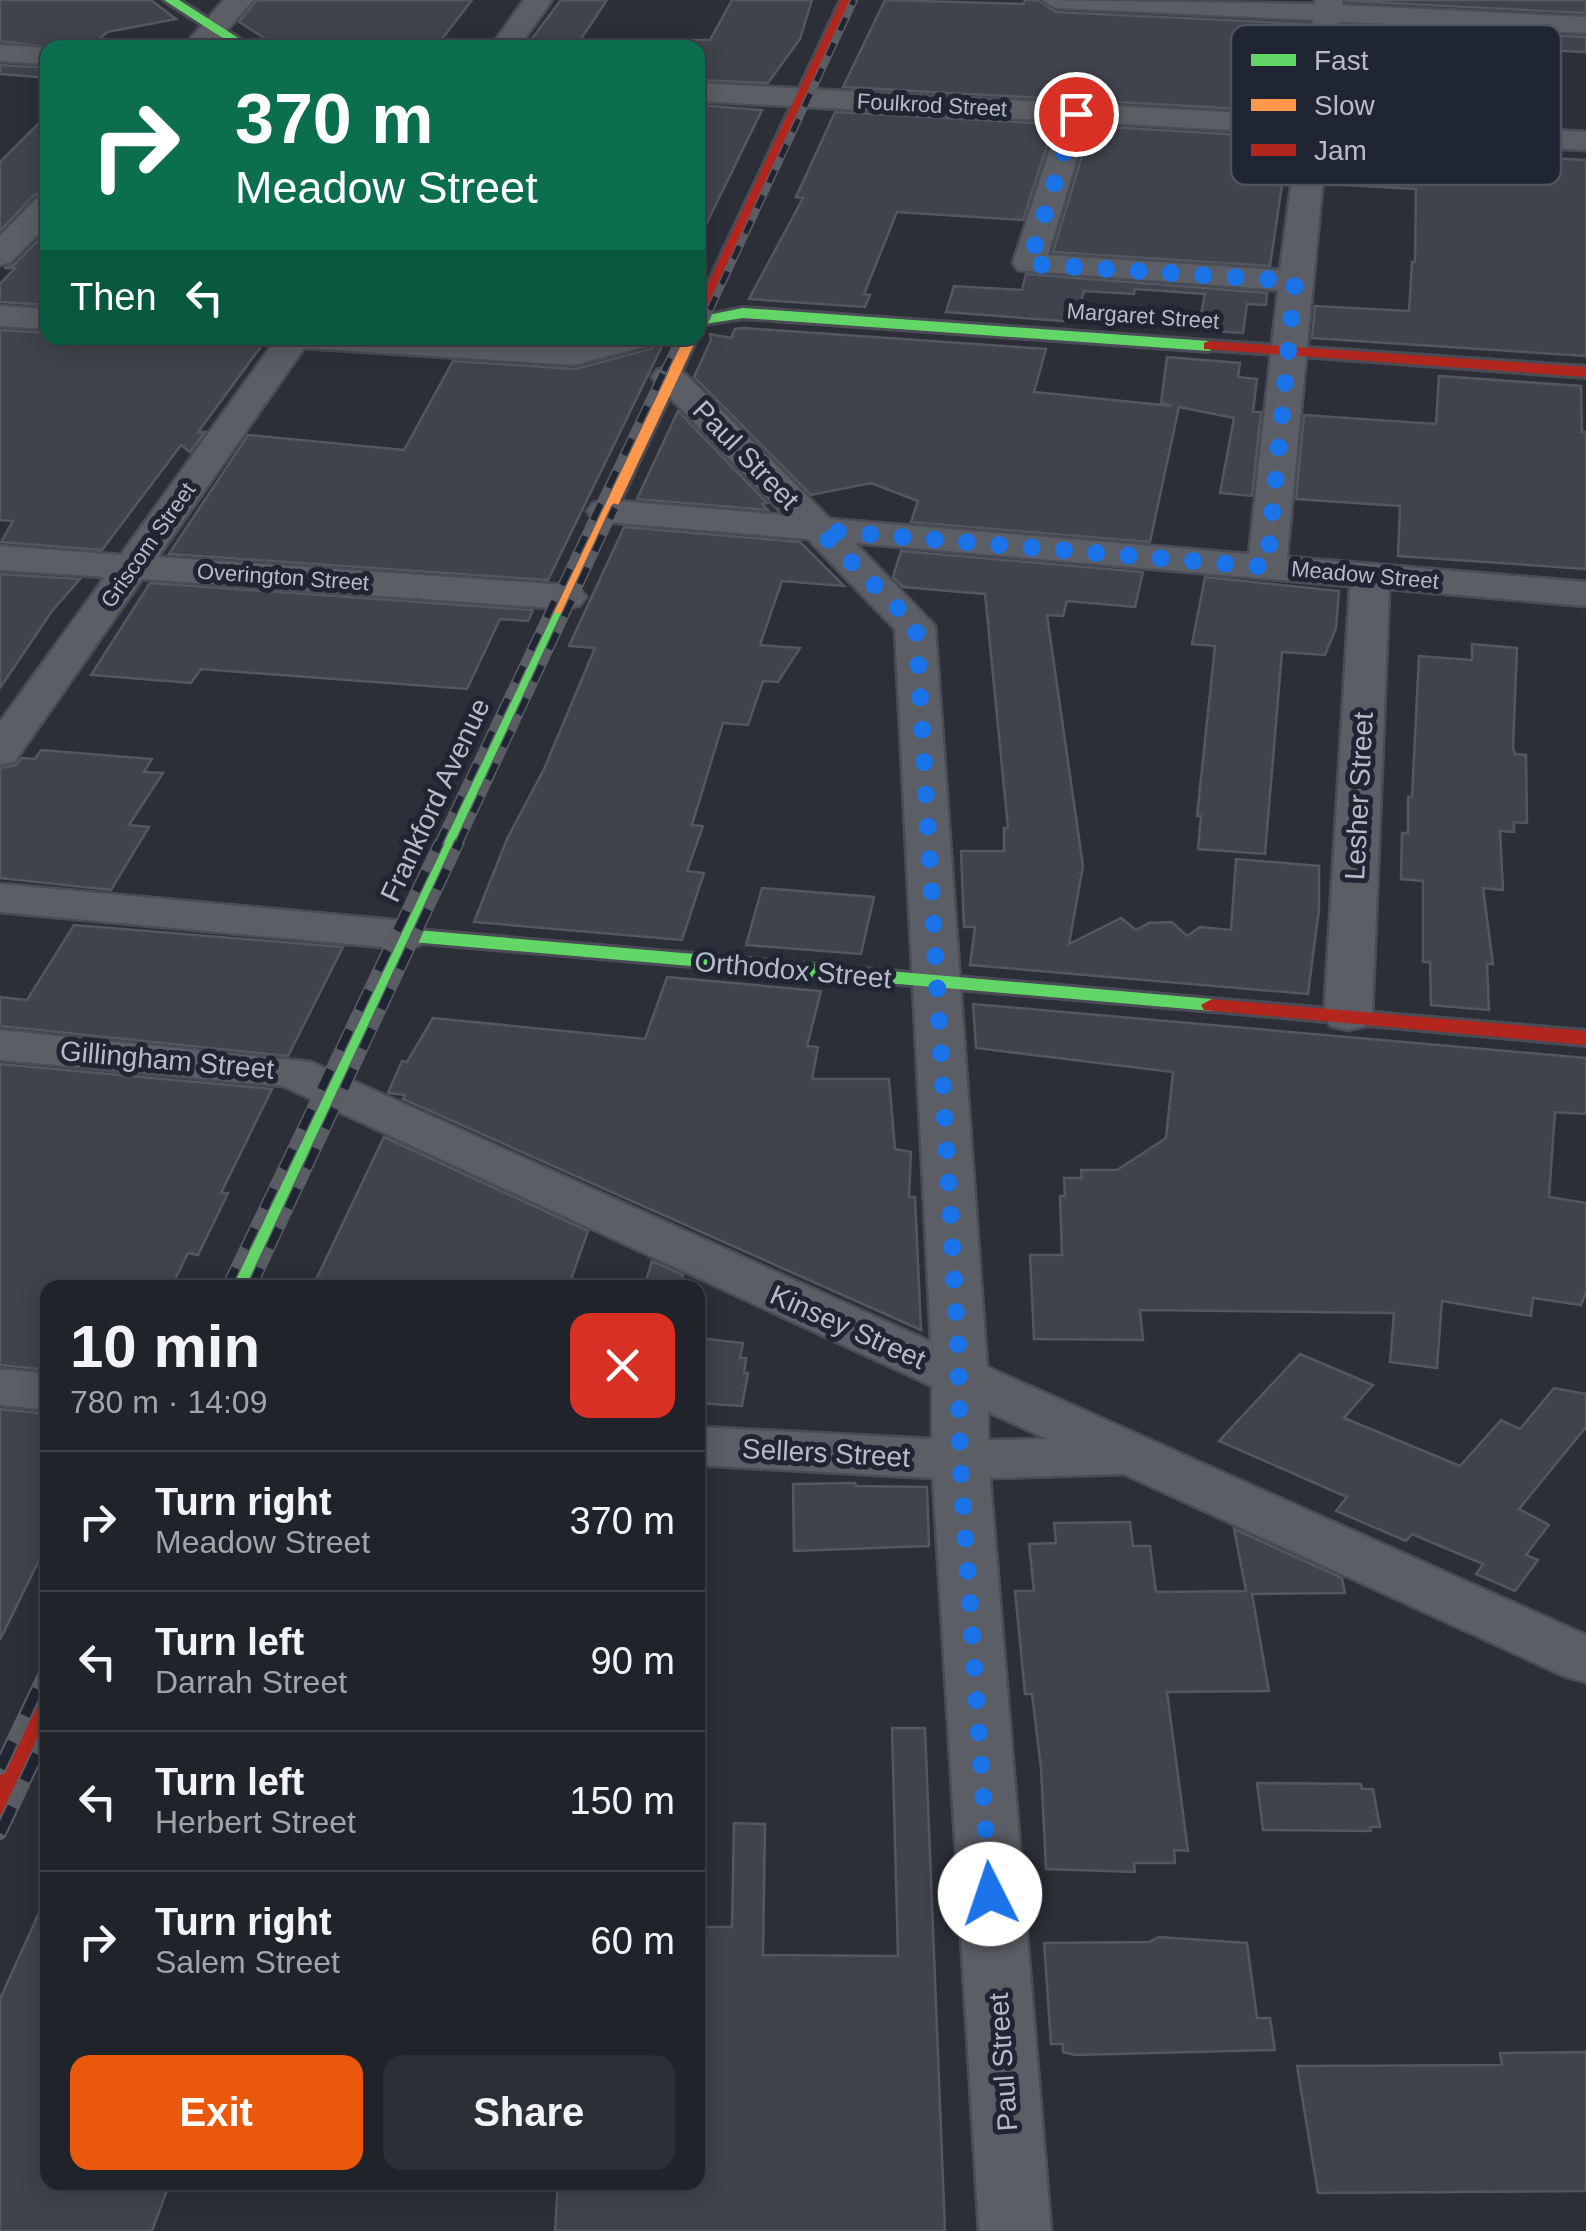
<!DOCTYPE html>
<meta charset="utf-8">
<style>
body{margin:0;font-family:Arial,sans-serif;background:#2d2f36;color:#f1f3f6;height:100vh;display:flex;flex-direction:column;font-size:38px;white-space:nowrap}
*{box-sizing:border-box;margin:0}
p{font-size:32px;color:#a2a4a8}
.icon{flex:none;width:55px;height:55px;fill:none;stroke:currentColor;stroke-width:2;stroke-linecap:round;stroke-linejoin:round}
.map{position:relative;flex:1;overflow:hidden}
.side{position:absolute;left:40px;top:1280px;width:665px;height:910px;display:flex;flex-direction:column;background:#21232a;border-radius:20px;box-shadow:0 5px 25px #0003,0 0 0 2px #3e4047}
.side>*{flex:none}
.hud{position:absolute;left:40px;top:40px;width:665px;height:305px;border-radius:20px;box-shadow:0 5px 25px #0003,0 0 0 2px #3e4047;background:#0b6e4f;color:#fff;overflow:hidden}
.pin{position:absolute;display:grid;place-items:center;width:85px;height:85px;color:#fff;margin:-42px;border:5px solid #fff;border-radius:50%;box-shadow:0 2px 10px #0007}
.me{position:absolute;width:110px;margin:-55px;rotate:356deg;stroke-linejoin:round;filter:drop-shadow(0 0 8px #0008)}
.turn{display:flex;align-items:center;gap:35px;height:210px;padding:0 30px;font-size:45px}
.turn .icon{width:130px;height:130px;stroke-width:2.5}
.turn b{display:block;font-size:70px;line-height:85px}
.then{display:flex;align-items:center;height:95px;padding:0 30px;background:#0003;gap:20px;font-size:38px}
.round{display:grid;place-items:center;flex:none;width:105px;height:105px;border-radius:20px;background:#2d2f36}
.summary{display:flex;align-items:center;justify-content:space-between;height:170px;padding:0 30px}
h1{font-size:60px;font-weight:800;line-height:75px}
.button{display:flex;gap:20px;margin-top:auto;padding:20px 30px}
.button a{flex:1;height:115px;border-radius:20px;background:#ea580c;color:#fff;font-size:40px;font-weight:800;line-height:115px;text-align:center}
.button a+a{background:#2d2f36;color:#f1f3f6}
ul{padding:0;list-style:none}
li{display:flex;align-items:center;gap:30px;height:140px;padding:0 30px;border-top:2px solid #3e4047}
li div{flex:1}
li b{display:block;font-size:38px}
li em{font-style:normal}
.map>svg:first-child{display:block}
.building{fill:#40434c;stroke:#54575f;stroke-width:2.5}
.lines{fill:none;stroke-linecap:round;stroke-linejoin:round}
.street-casing{stroke:#494c55;stroke-width:5}
.fast-casing{stroke:#494c55;stroke-width:6}
.slow-casing{stroke:#494c55;stroke-width:6}
.jam-casing{stroke:#494c55;stroke-width:6}
.street{fill:#5c5e66;fill-rule:evenodd}
.fast{fill:#63d668;fill-rule:evenodd}
.slow{fill:#ff974d;fill-rule:evenodd}
.jam{fill:#b3261e;fill-rule:evenodd}
.rail-far3-casing{stroke:#5a5d64;stroke-width:8}
.rail-far2-casing{stroke:#5a5d64;stroke-width:9}
.rail-far1-casing{stroke:#5a5d64;stroke-width:11}
.rail-casing{stroke:#5a5d64;stroke-width:14}
.rail-far3{stroke:#1f2532;stroke-width:5;stroke-dasharray:14;stroke-linecap:butt}
.rail-far2{stroke:#1f2532;stroke-width:6;stroke-dasharray:18;stroke-linecap:butt}
.rail-far1{stroke:#1f2532;stroke-width:8;stroke-dasharray:22;stroke-linecap:butt}
.rail{stroke:#1f2532;stroke-width:10;stroke-dasharray:29;stroke-linecap:butt}
.route{stroke:#1a73e8;stroke-width:18;stroke-dasharray:0 32.4}
.labels{text-anchor:middle;dominant-baseline:central;stroke-width:10;stroke-linejoin:round;paint-order:stroke}
.far-street-label{font-size:22px;fill:#b7bbc8;stroke:#1f2532}
.street-label{font-size:28px;fill:#b7bbc8;stroke:#1f2532}
.key{fill:#1f2532;stroke:#4d525f;stroke-width:2.5}
.key-label{font-size:28px;fill:#b7bbc8}
</style>
<div class="map">
<svg width="1586" height="2231" viewBox="0 0 1586 2231">
<rect width="100%" height="100%" fill="#2c2f38"/>
<g class="building">
<path d="M0 0H151L176 19 107 32 90 48H52L0 41Z"/>
<path d="M257 0H472L435 48H287L293 40 266 39 239 22Z"/>
<path d="M561 0H607L579 42 572 41 567 48H525Z"/>
<path d="M732 0H812L800 39 768 83 698 80V48H688L693 40H710Z"/>
<path d="M885 0 1024 4 1025 0H1038L1056 12 1309 24 1297 112 843 87Z"/>
<path d="M1346 0H1586V13L1347 1Z"/>
<path d="M1343 26 1586 37V52L1489 48V60H1454L1453 121 1333 114Z"/>
<path d="M0 65 48 68V78L0 74Z"/>
<path d="M698 105 762 110 698 241Z"/>
<path d="M835 112 1054 124 1023 220 897 212 864 294 870 295 865 307 749 299 803 198 796 197Z"/>
<path d="M48 114V192L34 195 0 231V162Z"/>
<path d="M1091 126 1294 138 1288 178H1283L1270 266 1053 252Z"/>
<path d="M1330 140 1497 149V155L1586 160V356L1312 338 1315 306 1409 311 1412 262H1415L1416 189 1347 185V181L1327 180Z"/>
<path d="M48 230V305L0 302V284L15 268H4L14 265Z"/>
<path d="M1026 274 1267 293 1266 305 1247 304 1243 333 1198 330 1205 294 1135 289 1134 294 1084 291 1075 322 946 312 954 286 1022 290Z"/>
<path d="M743 328 1046 349 1034 392 1172 406 1161 403 1167 357 1240 363 1238 377 1257 379 1253 412H1261L1252 496 1220 493 1234 418 1179 407 1150 542 911 522 918 501 871 483 811 495 694 377 711 340 710 334 731 338 735 329Z"/>
<path d="M0 330 48 333V338L159 341 162 338 263 344 198 432H205L190 452 181 445 102 550 1 542 13 521 0 520Z"/>
<path d="M659 338H666L548 580 169 554 248 435 404 450 453 361 575 369 651 349Z"/>
<path d="M1439 376 1581 386 1582 432H1586V569L1398 556 1400 506 1296 499 1304 415 1436 424Z"/>
<path d="M678 411 767 503 762 504 768 510 637 499Z"/>
<path d="M624 527 800 542 844 586 782 581 760 645 800 648 778 682 763 681 748 725 723 723 692 825 703 826 687 871 704 873 682 940 474 922 507 839 544 769 595 648 569 646Z"/>
<path d="M901 551 1143 572 1135 607 1067 601 1063 616 1047 615 1083 866 1069 944 1121 918 1136 930 1149 923 1172 922 1187 936 1200 927 1231 930 1236 859 1319 866V910L1308 994 970 965 975 927H964L961 851H1004V828H1008L985 594 903 587 893 577Z"/>
<path d="M0 574 80 579 52 611 0 688Z"/>
<path d="M1205 577 1339 591 1336 628 1325 655 1282 652 1265 854 1198 849 1201 816H1197L1215 646 1192 644Z"/>
<path d="M150 583 533 610 528 621 500 619 467 689 201 669 191 683 91 675Z"/>
<path d="M1472 644 1517 648 1513 748 1515 754 1526 755 1527 823 1514 822V832L1500 831 1503 890 1483 888 1493 964H1487L1489 1010 1431 1005 1430 962H1423V881L1401 879 1402 833H1408V797H1412L1419 656 1472 660Z"/>
<path d="M41 750 152 759 144 772 163 773 129 825 149 827 111 890 0 878V768L16 765 22 758 35 759Z"/>
<path d="M762 888 874 897 861 954 746 945Z"/>
<path d="M74 925 342 947H343L288 1056 0 1026V997L27 1000Z"/>
<path d="M667 977 821 991 807 1046 818 1047 812 1079H889L895 1149 911 1152 909 1197H915L921 1330 403 1099 405 1095 388 1093 402 1061 407 1062 433 1018 645 1039Z"/>
<path d="M973 1004 1586 1058V1114L1555 1112 1549 1197 1586 1203V1292L1581 1305 1533 1298 1531 1316 1442 1301 1437 1368 1390 1362 1394 1313 1140 1310 1143 1340 1034 1339 1030 1255H1062L1060 1196H1065L1064 1178H1082L1081 1170H1117L1166 1138 1173 1072 976 1048Z"/>
<path d="M0 1064 272 1089 221 1193H228L198 1255 188 1253 171 1288H48V1370L0 1365Z"/>
<path d="M384 1137 588 1231 568 1288H312Z"/>
<path d="M652 1261 683 1275 679 1288H644Z"/>
<path d="M698 1338 743 1343 740 1358H746L744 1373H748L742 1406 698 1403Z"/>
<path d="M1300 1354 1373 1385 1344 1418 1460 1466 1501 1420 1520 1429 1554 1388 1586 1394V1427L1519 1509 1549 1525 1526 1555 1538 1560 1515 1591 1476 1574 1483 1564 1412 1534 1406 1541 1336 1511 1347 1497 1219 1441Z"/>
<path d="M0 1409 48 1414V1542L0 1640Z"/>
<path d="M855 1483 856 1486 927 1487 929 1546 794 1551 793 1484Z"/>
<path d="M1130 1522 1133 1546H1150L1156 1592 1246 1591 1234 1529 1342 1578 1345 1593 1252 1594 1269 1691 1167 1692 1188 1851 1174 1850 1175 1863H1134L1135 1872 1046 1869 1041 1768 1032 1694H1025L1015 1591H1034L1029 1544 1056 1543 1054 1523Z"/>
<path d="M892 1728H925L945 2231H555L558 2182H698V1927H732L734 1823 765 1824 763 1955 898 1956Z"/>
<path d="M1257 1783 1361 1784 1362 1789H1373L1380 1827H1370L1371 1831 1263 1830Z"/>
<path d="M48 1893V2182H170L152 2231H0V1999Z"/>
<path d="M1159 1937 1247 1943 1257 2018H1270L1275 2050 1075 2055 1063 2052V2044H1051L1044 1943 1149 1942Z"/>
<path d="M1586 2052V2191L1318 2193 1297 2066 1502 2065 1500 2053Z"/>
</g>
<g class="lines">
<g class="street-casing">
<g id="street">
<path d="M224 0H253L212 48H182Z"/>
<path d="M524 0H552L518 48H490Z"/>
<path d="M1042 0 1315 4V0H1343L1342 5 1586 17V33L1340 22 1329 118 1586 132V150L1327 136 1287 557 1586 582V606L1389 589 1372 1016 1365 1026 1348 1030 1331 1026 1324 1016 1350 586 855 543 935 626 987 1367 1586 1635V1682L1564 1676 1124 1474 990 1478 1051 2231H979L933 1478 698 1465V1427L932 1439V1386L283 1086 0 1060V1030L311 1062 931 1342 895 629 808 539 606 522 593 519 587 511 593 503 606 500 784 515 657 384 652 377 657 370 669 367 681 370 830 519 1249 554 1278 290 1018 270 1013 263 1059 121 698 101V83L1300 116 1313 20 1056 8ZM1088 122 1298 134 1280 270 1048 255ZM988 1412 1047 1439 988 1440Z"/>
<path d="M0 45 48 48V64L0 61Z"/>
<path d="M48 196V224L11 262 0 265V236L37 198Z"/>
<path d="M0 306 48 309V329L0 326Z"/>
<path d="M277 338H460L573 345 601 338H655L650 345 574 365 304 348 158 557 566 585 580 589 586 597 580 605 566 609 142 579 15 761 0 765V722L105 577 0 570V546L121 555Z"/>
<path d="M0 884 404 921 420 925 427 935 420 945 404 949 0 912Z"/>
<path d="M0 1369 48 1374V1410L0 1405Z"/>
</g>
</g>
<g class="fast-casing">
<g id="fast">
<path d="M164 0H179L254 48H238Z"/>
<path d="M743 308 1209 341 1217 346 1209 351 743 318 698 325V317Z"/>
<path d="M560 604 569 609 417 930 1212 999 1223 1005 1212 1011 412 942 248 1288H224L551 609Z"/>
</g>
</g>
<g class="slow-casing">
<path id="slow" d="M681 338H697L569 609 566 613H554L551 609Z"/>
</g>
<g class="jam-casing">
<g id="jam">
<path d="M841 0H853L706 320 698 324V305Z"/>
<path d="M1209 341 1586 367V377L1204 349V343Z"/>
<path d="M1212 999 1586 1031V1045L1204 1010 1201 1005Z"/>
<path d="M48 1689V1731L10 1812 0 1815V1773L34 1699 38 1692Z"/>
</g>
</g>
<use href="#street" class="street"/>
<use href="#fast" class="fast"/>
<use href="#slow" class="slow"/>
<use href="#jam" class="jam"/>
<g class="rail-far3-casing">
<g id="rail-far3">
<path d="M698 335 854 0"/>
<path d="M664 371 680 338"/>
</g>
</g>
<g class="rail-far2-casing">
<g id="rail-far2">
<path d="M438 845 665 369"/>
<path d="M458 845 615 508"/>
</g>
</g>
<g class="rail-far1-casing">
<g id="rail-far1">
<path d="M226 1288 439 843"/>
<path d="M251 1288 459 843"/>
</g>
</g>
<g class="rail-casing">
<g id="rail">
<path d="M0 1768 48 1667"/>
<path d="M0 1833 48 1731"/>
</g>
</g>
<use href="#rail-far3" class="rail-far3"/>
<use href="#rail-far2" class="rail-far2"/>
<use href="#rail-far1" class="rail-far1"/>
<use href="#rail" class="rail"/>
</g>
<g class="lines">
<path class="route" d="M990 1894 960 1460 958 1344 916 626 819 530 1267 567 1295 281 1029 264 1076 114"/>
</g>
<g class="labels">
<g class="far-street-label">
<text transform="translate(932 105) rotate(3)">Foulkrod Street</text>
<text transform="translate(1143 316) rotate(4)">Margaret Street</text>
<text transform="translate(148 545) rotate(-55)">Griscom Street</text>
<text transform="translate(1365 575) rotate(5)">Meadow Street</text>
<text transform="translate(283 577) rotate(4)">Overington Street</text>
</g>
<g class="street-label">
<text transform="translate(746 455) rotate(46)">Paul Street</text>
<text transform="translate(1359 796) rotate(-87)">Lesher Street</text>
<text transform="translate(435 800) rotate(-65)">Frankford Avenue</text>
<text transform="translate(793 970) rotate(5)">Orthodox Street</text>
<text transform="translate(167 1060) rotate(5)">Gillingham Street</text>
<text transform="translate(848 1327) rotate(24)">Kinsey Street</text>
<text transform="translate(826 1453) rotate(3)">Sellers Street</text>
<text transform="translate(1003 2062) rotate(-94)">Paul Street</text>
</g>
</g>
<rect x="1231" y="25" width="330" height="160" rx="15" class="key"/>
<rect x="1251" y="54" width="45" height="12" fill="#63d668"/>
<rect x="1251" y="99" width="45" height="12" fill="#ff974d"/>
<rect x="1251" y="144" width="45" height="12" fill="#b3261e"/>
<g class="key-label">
<text x="1314" y="70">Fast</text>
<text x="1314" y="115">Slow</text>
<text x="1314" y="160">Jam</text>
</g>
</svg>
<div class="pin" style="left:1076px;top:114px;background:#d93025"><svg class="icon" aria-label="arrive" viewBox="0 0 24 24"><path d="M6 21V4h12l-3 4 3 4H6"/></svg></div>
<svg class="me" style="left:990px;top:1894px" viewBox="-20 -20 40 40"><circle r="19" fill="#fff"/><path d="M0-13L10 11 0 6-10 11z" fill="#1a73e8"/></svg>
<div class="hud">
<div class="turn"><svg class="icon" aria-label="right" viewBox="0 0 24 24"><path d="M7 20v-9h11M14 6l5 5-5 5"/></svg><div><b>370 m</b>Meadow Street</div></div>
<div class="then">Then<svg class="icon" aria-label="left" viewBox="0 0 24 24"><path d="M17 20v-9H6M10 6l-5 5 5 5"/></svg></div>
</div>
<section class="side">
<div class="summary"><div><h1>10 min</h1><p>780 m · 14:09</p></div><a class="round" style="background:#d93025;color:#fff"><svg class="icon" aria-label="close" viewBox="0 0 24 24"><path d="M6 6l12 12M18 6L6 18"/></svg></a></div>
<ul>
<li><svg class="icon" aria-label="right" viewBox="0 0 24 24"><path d="M7 20v-9h11M14 6l5 5-5 5"/></svg><div><b>Turn right</b><p>Meadow Street</p></div><em>370 m</em></li>
<li><svg class="icon" aria-label="left" viewBox="0 0 24 24"><path d="M17 20v-9H6M10 6l-5 5 5 5"/></svg><div><b>Turn left</b><p>Darrah Street</p></div><em>90 m</em></li>
<li><svg class="icon" aria-label="left" viewBox="0 0 24 24"><path d="M17 20v-9H6M10 6l-5 5 5 5"/></svg><div><b>Turn left</b><p>Herbert Street</p></div><em>150 m</em></li>
<li><svg class="icon" aria-label="right" viewBox="0 0 24 24"><path d="M7 20v-9h11M14 6l5 5-5 5"/></svg><div><b>Turn right</b><p>Salem Street</p></div><em>60 m</em></li>
</ul>
<div class="button"><a>Exit</a><a>Share</a></div>
</section>
</div>
